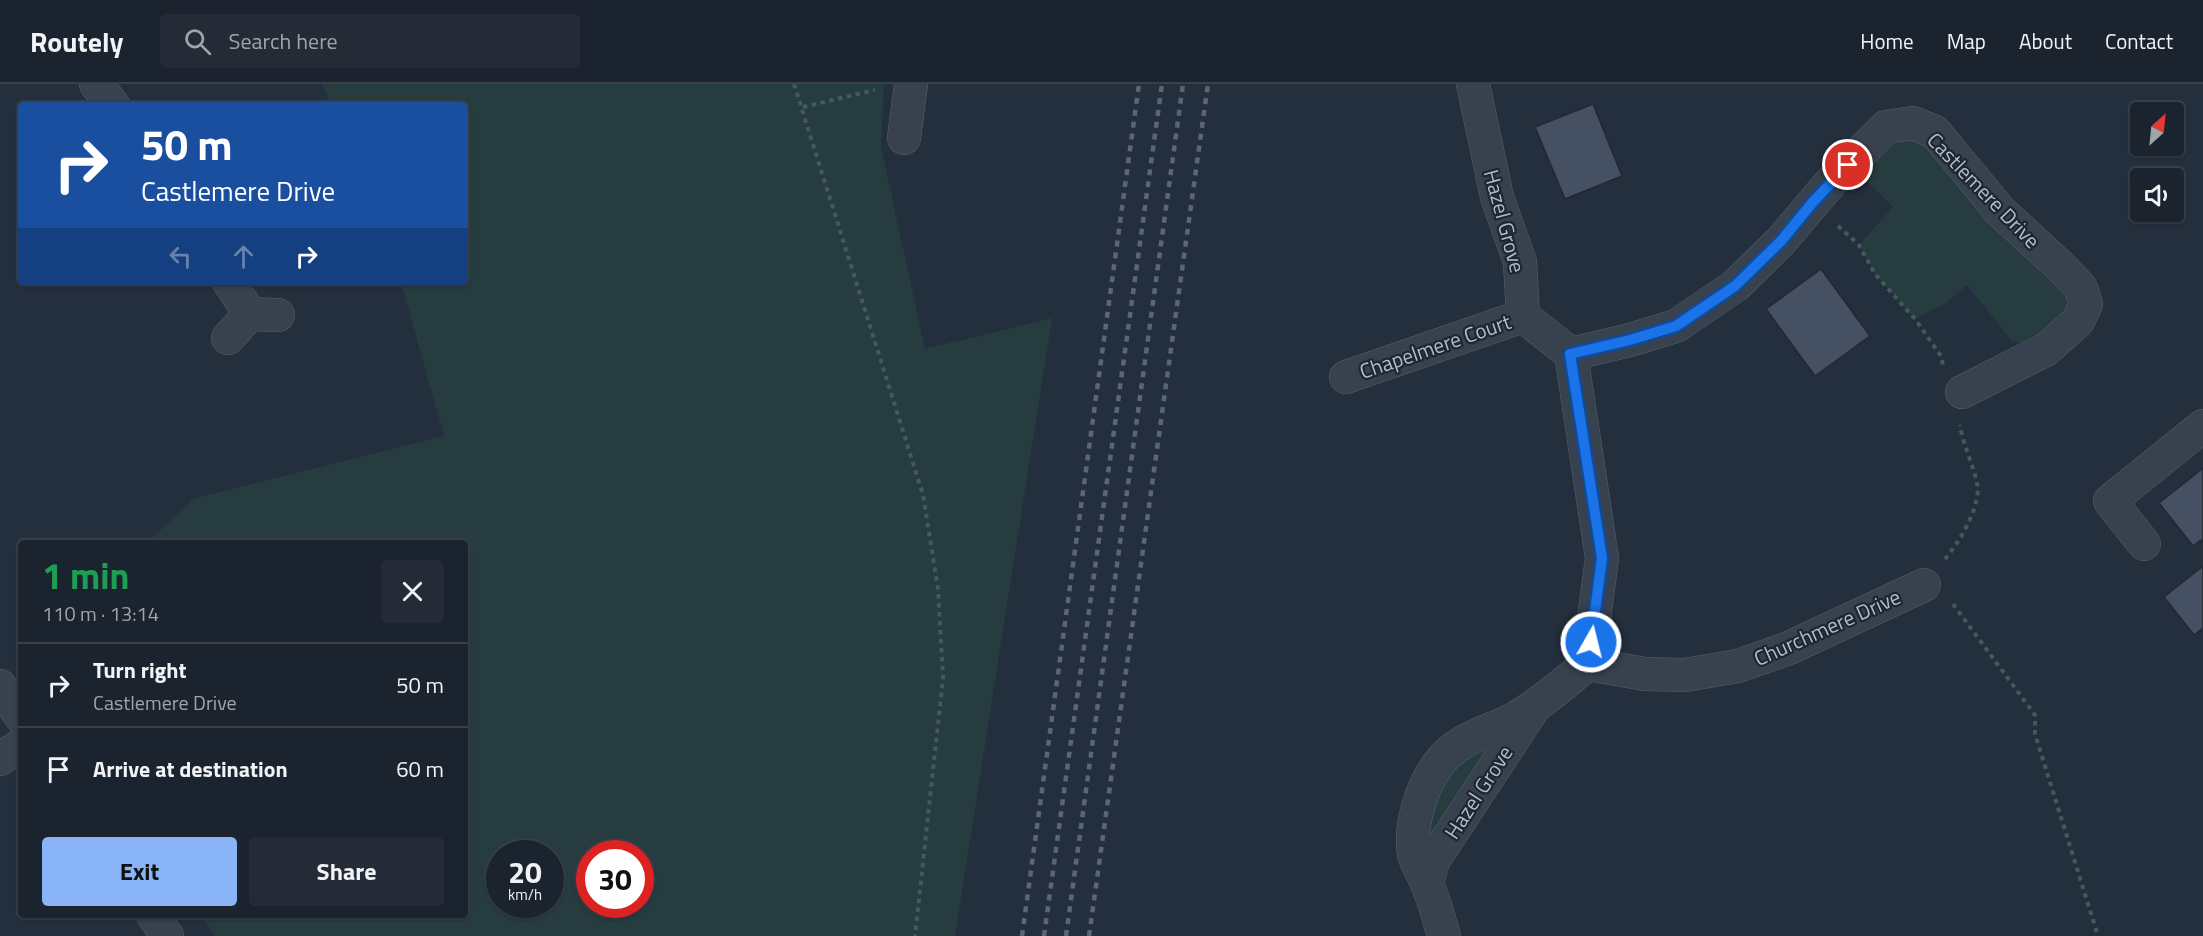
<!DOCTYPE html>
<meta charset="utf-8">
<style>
body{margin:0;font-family:"Titillium Web",sans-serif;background:#242b36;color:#f1f3f6;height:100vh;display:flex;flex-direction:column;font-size:22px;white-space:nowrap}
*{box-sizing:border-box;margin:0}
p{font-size:20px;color:#a0a4aa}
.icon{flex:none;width:33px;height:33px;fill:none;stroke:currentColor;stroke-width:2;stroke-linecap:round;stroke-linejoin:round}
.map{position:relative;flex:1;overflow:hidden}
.drawer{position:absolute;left:18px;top:456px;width:450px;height:378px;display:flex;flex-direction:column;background:#1b232e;border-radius:6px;box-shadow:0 2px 4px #0004,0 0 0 2px #39404a}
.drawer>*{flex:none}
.hud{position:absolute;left:18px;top:18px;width:450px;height:183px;border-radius:6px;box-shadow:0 2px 4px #0004,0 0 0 2px #39404a;background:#1a4fa0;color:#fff;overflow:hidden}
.needle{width:39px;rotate:27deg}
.tools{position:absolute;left:2130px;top:18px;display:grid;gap:12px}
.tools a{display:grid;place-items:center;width:54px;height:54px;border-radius:6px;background:#1b232e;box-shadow:0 2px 4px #0004,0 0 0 2px #39404a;font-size:30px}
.speed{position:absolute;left:486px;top:756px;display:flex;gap:12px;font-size:30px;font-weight:700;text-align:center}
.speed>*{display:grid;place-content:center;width:78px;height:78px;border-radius:50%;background:#1b232e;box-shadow:0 2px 4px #0004,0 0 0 2px #39404a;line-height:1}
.speed small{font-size:15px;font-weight:400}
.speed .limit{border:9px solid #d22;background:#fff;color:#111}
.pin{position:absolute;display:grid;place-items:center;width:51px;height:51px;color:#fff;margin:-26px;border:3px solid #fff;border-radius:50%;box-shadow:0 2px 6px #0007}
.me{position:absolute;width:66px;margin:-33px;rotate:8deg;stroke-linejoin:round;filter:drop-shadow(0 0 4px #0008)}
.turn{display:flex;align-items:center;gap:21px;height:126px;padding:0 24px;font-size:27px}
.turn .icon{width:78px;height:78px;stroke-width:2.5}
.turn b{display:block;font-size:42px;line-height:51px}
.lanes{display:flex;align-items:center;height:57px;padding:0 24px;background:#0003;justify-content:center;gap:30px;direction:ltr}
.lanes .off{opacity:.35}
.round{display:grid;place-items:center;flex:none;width:63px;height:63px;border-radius:6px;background:#242b36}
.headline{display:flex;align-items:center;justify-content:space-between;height:102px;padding:0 24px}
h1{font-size:36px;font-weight:700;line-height:45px;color:#1e9e55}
.button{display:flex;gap:12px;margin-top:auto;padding:12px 24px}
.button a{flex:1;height:69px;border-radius:6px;background:#8ab4f8;color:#111;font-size:24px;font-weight:700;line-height:69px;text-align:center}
.button a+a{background:#242b36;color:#f1f3f6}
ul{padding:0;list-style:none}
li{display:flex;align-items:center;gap:18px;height:84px;padding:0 24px;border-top:2px solid #39404a}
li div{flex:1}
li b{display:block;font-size:22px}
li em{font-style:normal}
header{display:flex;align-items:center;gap:36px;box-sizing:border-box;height:84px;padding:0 30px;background:#1b232e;border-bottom:2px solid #39404a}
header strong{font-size:28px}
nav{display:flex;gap:33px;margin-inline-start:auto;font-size:21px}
.search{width:420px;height:54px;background:#242b36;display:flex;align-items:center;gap:15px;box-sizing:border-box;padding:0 21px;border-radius:6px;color:#a0a4aa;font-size:22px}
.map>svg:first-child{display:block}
.green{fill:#263c3f;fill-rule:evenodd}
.building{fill:#455162;stroke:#1f2835;stroke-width:1.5}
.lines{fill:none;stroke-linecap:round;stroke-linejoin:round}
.minor-casing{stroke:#565f6c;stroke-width:34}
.path{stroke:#44595c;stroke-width:4;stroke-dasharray:4.5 4.5;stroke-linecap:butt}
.minor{stroke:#38414e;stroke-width:33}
.rail{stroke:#5a6575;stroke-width:4.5;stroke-dasharray:6 6;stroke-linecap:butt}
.route-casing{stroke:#114b97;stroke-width:15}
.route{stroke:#1a73e8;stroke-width:10}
.labels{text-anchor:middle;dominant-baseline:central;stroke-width:4.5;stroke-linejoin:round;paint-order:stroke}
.street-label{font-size:21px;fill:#b4bcc9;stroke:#1d2633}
</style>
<header>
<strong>Routely</strong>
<div class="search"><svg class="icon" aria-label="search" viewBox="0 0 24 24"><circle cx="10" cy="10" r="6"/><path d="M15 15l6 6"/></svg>Search here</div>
<nav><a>Home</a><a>Map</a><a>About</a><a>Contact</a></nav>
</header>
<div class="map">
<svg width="2203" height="852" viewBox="0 0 2203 852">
<rect width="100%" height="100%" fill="#242f3e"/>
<g class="green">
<path d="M322 0H884L881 63 925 265 1052 234 955 852H215L201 831H465V459H147L193 415 444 352 401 198H465V21H331ZM500 770H550V820H500ZM590 770H640V820H590Z"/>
<path d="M1913 39 2081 204 2047 265 2012 257 1967 201 1946 219 1915 235 1875 190 1859 161 1893 123 1866 97 1865 63Z"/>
<path d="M1512 635 1433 777 1421 713Z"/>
</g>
<g class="building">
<path d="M1593 20 1622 92 1565 115 1535 43Z"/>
<path d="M1821 185 1870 252 1815 292 1766 225Z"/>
<path d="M2203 384V458L2201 456 2193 462 2159 419Z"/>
<path d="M2203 482V544L2194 551 2164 513Z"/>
</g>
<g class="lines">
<g class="minor-casing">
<g id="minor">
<path d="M96 0 113 21"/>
<path d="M904 54 911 0"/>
<path d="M229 198 250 230"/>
<path d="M228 254 250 230 278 231"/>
<path d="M1571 270 1630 256 1676 242 1735 202 1781 157 1831 98 1886 43 1913 39 1935 48 2000 127 2060 182 2081 204 2086 220 2078 237 2047 265 1962 308"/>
<path d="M1346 293 1523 232"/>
<path d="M2144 460 2110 417 2203 342"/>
<path d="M1588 580 1645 590 1685 591 1738 582 1789 564 1924 501"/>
<path d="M0 602 21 633"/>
<path d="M0 675 21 661"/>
<path d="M1427 800 1433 777 1533 625"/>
<path d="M153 831 167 852"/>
<path d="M1444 852C1439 835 1434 816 1427 799 1423 790 1416 780 1414 770 1409 735 1426 684 1456 663 1474 650 1495 645 1514 635 1541 620 1564 599 1588 580L1602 474 1571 270 1523 232 1520 178 1497 113 1473 0"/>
</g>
</g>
<g class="path">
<path d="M794 0 923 411 938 505 943 594 915 852"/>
<path d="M803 23 875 6"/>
<path d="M1838 142 1859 161 1875 190 1915 235 1941 272 1943 281"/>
<path d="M1945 475C1959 459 1982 421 1977 399 1973 380 1963 361 1960 341"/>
<path d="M1953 520 2035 631V650L2098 852"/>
</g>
<use href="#minor" class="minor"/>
<g class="rail">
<path d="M1022 852 1139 0"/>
<path d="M1044 852 1162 0"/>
<path d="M1066 852 1183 0"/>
<path d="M1089 852 1208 0"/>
</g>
</g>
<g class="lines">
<g class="route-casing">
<path id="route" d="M1591 558 1602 474 1570 270 1630 256 1676 242 1735 202 1781 157 1813 118 1848 81"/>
</g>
<use href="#route" class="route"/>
</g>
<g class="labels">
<g class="street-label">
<text transform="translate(1984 106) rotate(46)">Castlemere Drive</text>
<text transform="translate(1505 137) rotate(75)">Hazel Grove</text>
<text transform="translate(1435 262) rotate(-19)">Chapelmere Court</text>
<text transform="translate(1827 543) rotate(-24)">Churchmere Drive</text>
<text transform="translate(1478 708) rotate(-57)">Hazel Grove</text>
</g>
</g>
</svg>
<div class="tools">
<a><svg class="needle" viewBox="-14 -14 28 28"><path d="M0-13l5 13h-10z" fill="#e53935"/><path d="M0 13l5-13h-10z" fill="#a0a4aa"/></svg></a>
<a><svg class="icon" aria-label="sound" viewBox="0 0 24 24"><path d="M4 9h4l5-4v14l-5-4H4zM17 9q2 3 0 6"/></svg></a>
</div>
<div class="speed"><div>20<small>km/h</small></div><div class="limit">30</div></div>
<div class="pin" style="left:1848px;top:81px;background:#d93025"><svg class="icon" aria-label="arrive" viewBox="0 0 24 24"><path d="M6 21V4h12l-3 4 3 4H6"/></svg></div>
<svg class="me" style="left:1591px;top:558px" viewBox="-20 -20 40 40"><circle r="17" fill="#1a73e8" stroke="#fff" stroke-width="3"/><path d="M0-11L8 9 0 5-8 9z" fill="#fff"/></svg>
<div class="hud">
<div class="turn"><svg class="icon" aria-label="right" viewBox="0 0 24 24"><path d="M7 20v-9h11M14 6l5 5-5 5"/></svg><div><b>50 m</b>Castlemere Drive</div></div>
<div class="lanes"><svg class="icon off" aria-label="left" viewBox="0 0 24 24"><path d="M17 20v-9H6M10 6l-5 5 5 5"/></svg><svg class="icon off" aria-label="ahead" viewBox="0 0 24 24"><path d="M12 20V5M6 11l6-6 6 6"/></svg><svg class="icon" aria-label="right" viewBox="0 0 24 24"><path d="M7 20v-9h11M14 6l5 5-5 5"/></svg></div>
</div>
<section class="drawer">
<div class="headline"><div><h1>1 min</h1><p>110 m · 13:14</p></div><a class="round"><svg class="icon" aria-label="close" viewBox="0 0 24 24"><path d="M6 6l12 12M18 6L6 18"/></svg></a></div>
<ul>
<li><svg class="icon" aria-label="right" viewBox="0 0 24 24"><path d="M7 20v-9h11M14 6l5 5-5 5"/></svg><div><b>Turn right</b><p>Castlemere Drive</p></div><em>50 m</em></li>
<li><svg class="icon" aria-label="arrive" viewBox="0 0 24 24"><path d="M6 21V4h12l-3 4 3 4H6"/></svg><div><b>Arrive at destination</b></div><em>60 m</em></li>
</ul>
<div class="button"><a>Exit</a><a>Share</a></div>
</section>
</div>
